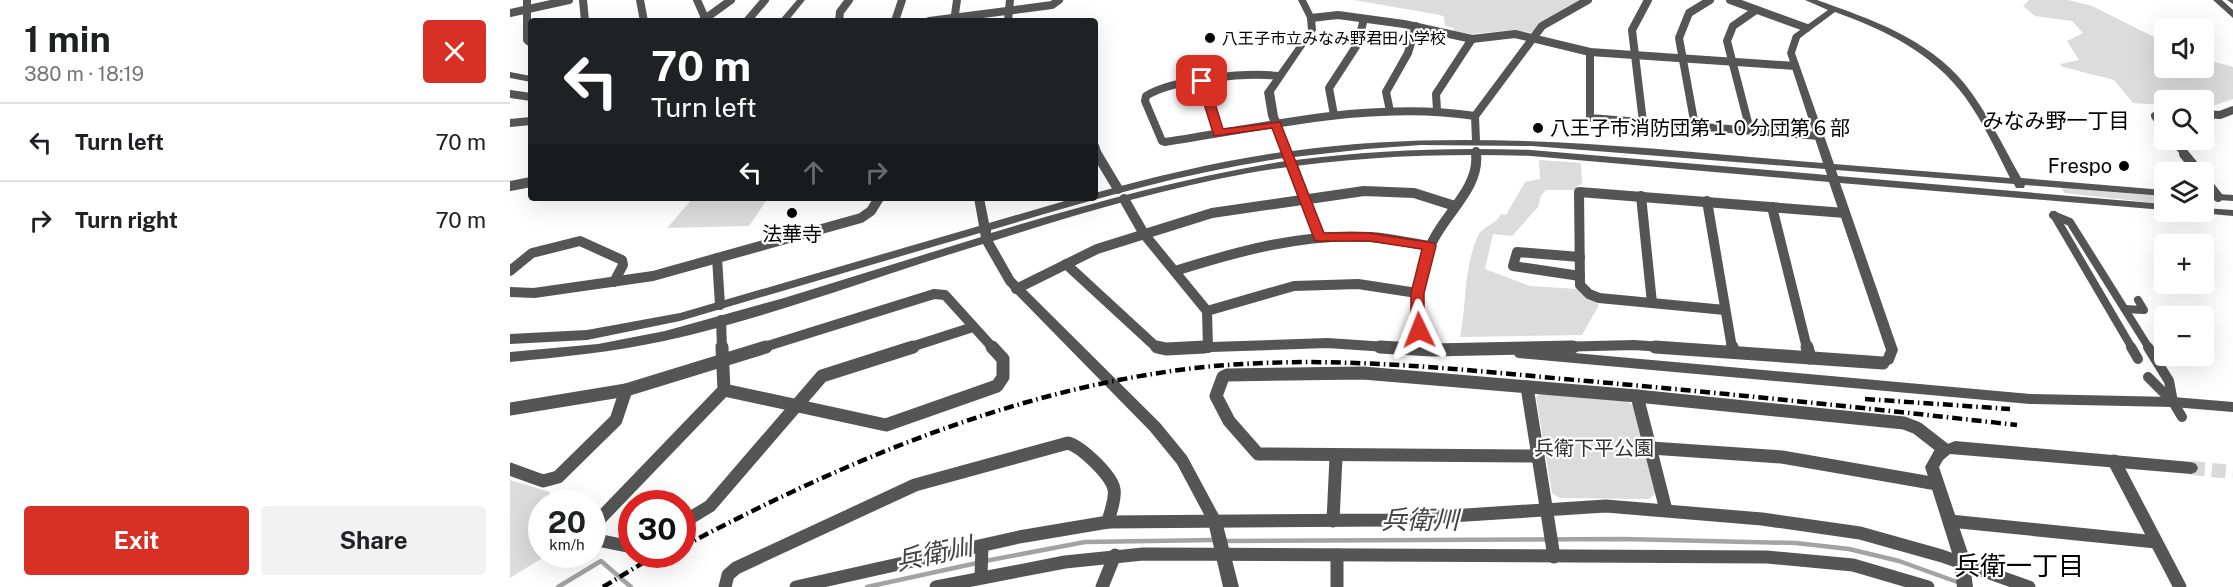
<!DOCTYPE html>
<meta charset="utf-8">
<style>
body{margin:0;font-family:"Public Sans","Noto Sans JP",sans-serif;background:#f2f2f2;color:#202124;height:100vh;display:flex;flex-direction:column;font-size:22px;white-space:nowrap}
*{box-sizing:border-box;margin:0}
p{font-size:20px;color:#757577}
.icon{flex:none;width:33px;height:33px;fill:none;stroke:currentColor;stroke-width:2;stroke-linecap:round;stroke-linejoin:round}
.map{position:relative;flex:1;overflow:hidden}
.panel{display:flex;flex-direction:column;background:#fff;width:510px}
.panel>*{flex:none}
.top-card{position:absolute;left:18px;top:18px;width:570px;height:183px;border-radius:6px;box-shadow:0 6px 24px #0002;background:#202124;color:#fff;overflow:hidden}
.buttons{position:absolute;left:1644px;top:18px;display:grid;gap:12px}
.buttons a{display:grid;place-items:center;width:60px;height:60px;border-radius:6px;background:#fff;box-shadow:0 6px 24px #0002;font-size:30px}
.speed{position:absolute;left:18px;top:490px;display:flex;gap:12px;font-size:30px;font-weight:700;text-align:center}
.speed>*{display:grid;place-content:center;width:78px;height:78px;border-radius:50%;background:#fff;box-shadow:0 6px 24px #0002;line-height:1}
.speed small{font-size:15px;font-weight:400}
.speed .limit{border:9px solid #d22;background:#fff;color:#111}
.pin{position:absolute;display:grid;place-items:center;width:51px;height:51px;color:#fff;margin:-26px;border-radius:12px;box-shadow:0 3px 9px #0006}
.me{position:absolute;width:66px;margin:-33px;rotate:358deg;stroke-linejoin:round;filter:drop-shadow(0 0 4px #0008)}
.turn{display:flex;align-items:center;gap:21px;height:126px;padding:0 24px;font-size:27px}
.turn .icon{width:78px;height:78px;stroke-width:2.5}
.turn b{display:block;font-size:42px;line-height:51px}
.lanes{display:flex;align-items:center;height:57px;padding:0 24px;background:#0003;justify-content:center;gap:30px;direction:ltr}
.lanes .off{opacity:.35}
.round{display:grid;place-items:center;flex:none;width:63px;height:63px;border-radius:6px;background:#f2f2f2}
.head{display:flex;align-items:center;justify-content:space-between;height:102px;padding:0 24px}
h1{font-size:36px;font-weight:700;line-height:45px}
.cta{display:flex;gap:12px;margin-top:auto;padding:12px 24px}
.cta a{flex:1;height:69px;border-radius:6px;background:#d93025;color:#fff;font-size:24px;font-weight:700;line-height:69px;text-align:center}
.cta a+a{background:#f2f2f2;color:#202124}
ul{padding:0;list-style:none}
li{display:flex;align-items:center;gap:18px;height:78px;padding:0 24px;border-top:2px solid #e0e0e0}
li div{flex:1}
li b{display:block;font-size:22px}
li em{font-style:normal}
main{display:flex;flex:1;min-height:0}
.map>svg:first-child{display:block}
.green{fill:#dcdcdc}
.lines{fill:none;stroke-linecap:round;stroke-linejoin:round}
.stream{stroke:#a3a3a3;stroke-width:4.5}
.tertiary-tunnel{stroke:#d9d9d9;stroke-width:14;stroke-dasharray:14 7;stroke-linecap:butt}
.pedestrian-far1{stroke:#555;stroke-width:8}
.pedestrian{stroke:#555;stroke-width:10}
.minor-far2{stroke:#555;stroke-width:8}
.minor-far1{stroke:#555;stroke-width:10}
.minor{stroke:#555;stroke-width:13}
.tertiary{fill:#555;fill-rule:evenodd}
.rail{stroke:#000;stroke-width:4.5;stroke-dasharray:10 4 1.5 4;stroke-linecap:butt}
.route{fill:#d93025;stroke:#8d1f18;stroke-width:1.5}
.poi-dot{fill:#000;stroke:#fff;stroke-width:2}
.labels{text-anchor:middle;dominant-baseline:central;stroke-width:4.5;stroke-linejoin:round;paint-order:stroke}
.far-poi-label{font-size:16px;fill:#000;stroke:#fff;text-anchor:start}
.poi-label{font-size:20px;fill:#000;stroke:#fff;text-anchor:start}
.park-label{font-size:20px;fill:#333;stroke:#fff}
.neighbourhood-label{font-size:21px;fill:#000;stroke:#fff}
.near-water-label{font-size:26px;font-style:italic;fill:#444;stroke:#fff}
.near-neighbourhood-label{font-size:26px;fill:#000;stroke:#fff}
</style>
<main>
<section class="panel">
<div class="head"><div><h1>1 min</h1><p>380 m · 18:19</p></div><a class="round" style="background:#d93025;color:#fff"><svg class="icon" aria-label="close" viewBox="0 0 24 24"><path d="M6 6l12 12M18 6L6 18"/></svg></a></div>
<ul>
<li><svg class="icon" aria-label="left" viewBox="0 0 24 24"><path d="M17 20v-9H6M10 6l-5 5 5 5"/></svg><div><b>Turn left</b></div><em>70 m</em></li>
<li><svg class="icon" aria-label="right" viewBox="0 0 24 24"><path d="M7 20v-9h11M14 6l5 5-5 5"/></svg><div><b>Turn right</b></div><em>70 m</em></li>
</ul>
<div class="cta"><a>Exit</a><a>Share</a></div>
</section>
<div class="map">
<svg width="1723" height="587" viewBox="0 0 1723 587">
<rect width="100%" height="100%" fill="#fff"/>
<g class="green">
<path d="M844 0H1073L1023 33 1004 30 962 34 943 31 944 28 935 26 934 17 930 15Z"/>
<path d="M1519 0H1558L1582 6 1654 42V68H1694V59L1723 67V99L1697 108 1694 107V100H1654V105L1623 103 1604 80 1553 67 1550 64 1569 60 1557 41 1573 33 1562 21 1525 16 1513 6Z"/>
<path d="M1029 160 1071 163 1072 184 1067 186V190H1036L1031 196 1028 207 1002 236 983 234 975 269 1020 286 1067 289 1089 305 1072 335 950 337C957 303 953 269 968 236 972 226 986 225 991 214L996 215 1015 182 1030 179Z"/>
<path d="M1552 188 1654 196V204L1554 193Z"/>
<path d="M183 198H258L239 226 157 228Z"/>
<path d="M1031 393 1116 400 1124 406 1146 493 1139 499 1049 498 1042 493 1026 397Z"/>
<path d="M0 480 40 492 37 504H32L31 515 24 527 31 533 32 555 34 557 0 578Z"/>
</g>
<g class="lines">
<g class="stream">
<path d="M713 541 1114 539 1286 543 1339 549 1389 561 1450 583"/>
<path d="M475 561 575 542 705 540"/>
<path d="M48 587 91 561 121 587"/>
<path d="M357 587 467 563"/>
</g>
<path class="tertiary-tunnel" d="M1681 468 1723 472"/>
<g class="pedestrian-far1">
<path d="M1543 215 1560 222 1639 348"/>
<path d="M1544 215 1622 348"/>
<path d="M1615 309 1634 310 1628 300"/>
</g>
<g class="pedestrian">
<path d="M1621 347 1628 359"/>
<path d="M1638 347 1659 381 1663 402"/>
<path d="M1009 353 1520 399 1663 402 1723 407"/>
<path d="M1638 377 1663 402 1672 417"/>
</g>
<g class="minor-far2">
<path d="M17 0V40L21 43"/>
<path d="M73 0 75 21"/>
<path d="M130 0 134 21"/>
<path d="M187 0 195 18"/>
<path d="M1220 0 1297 28"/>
<path d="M0 13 59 0"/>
<path d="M801 18 828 15 894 24 962 39 1005 34 1080 52 1285 66"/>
<path d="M192 21 221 0"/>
<path d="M237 21 255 0"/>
<path d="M329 21 330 12 339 0"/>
<path d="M385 21 392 0"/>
<path d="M419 21 542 5 549 0"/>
<path d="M498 21 500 0"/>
<path d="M1080 52V118L1309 136"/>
<path d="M769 76C738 72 662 79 636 96L635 101 652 141 655 142C756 127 863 100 965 116L966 141"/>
<path d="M692 81 708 133"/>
<path d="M0 94 21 97"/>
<path d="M927 110 926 94 962 39"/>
<path d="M880 111 876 92 898 53 906 26"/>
<path d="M1654 112 1645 116 1654 129"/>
<path d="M1694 114 1710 115 1723 110"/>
<path d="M824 115 819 88 847 45 854 19"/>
<path d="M965 116 1032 26 1078 0"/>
<path d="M1133 122 1122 30 1138 0"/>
<path d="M0 123 21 121"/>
<path d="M1185 126 1169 38 1179 13 1200 0"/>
<path d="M1240 130 1217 41 1223 26 1246 10"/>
<path d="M1663 140 1676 155"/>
<path d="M585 146 588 155"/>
<path d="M966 151V155"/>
</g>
<g class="minor-far1">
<path d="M587 154 608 189"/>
<path d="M1674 154 1689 172"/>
<path d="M782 163 809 238"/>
<path d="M1694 179 1708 197"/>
<path d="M0 186 21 182"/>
<path d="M1131 196 1142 303"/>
<path d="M614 199 634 234 697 311 698 348"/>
<path d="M1197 201 1222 348"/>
<path d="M1262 207 1297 348"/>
<path d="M1070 257 1007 252 1003 266 1070 276"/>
<path d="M207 258 210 305"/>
<path d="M556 264 645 346 652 348"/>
<path d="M0 271 22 253 70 241 112 260 113 265 104 282"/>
<path d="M665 271C729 251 793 233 860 237 880 238 900 243 920 246"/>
<path d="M506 289 587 249 702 213 854 191 904 193 945 206"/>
<path d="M0 292 24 293 143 276 351 218 361 211 369 198"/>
<path d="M1215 310 1089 298 1079 294 1070 285 1069 192 1335 213"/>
<path d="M697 311 784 286 848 284 907 293"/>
<path d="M211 320 212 348"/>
<path d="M251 348 424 294 435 295 483 348"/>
<path d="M398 348 463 327"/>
<path d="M671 348 817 343 892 348"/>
<path d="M909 348C908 313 906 281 920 247 932 216 970 189 966 154"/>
<path d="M1002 348 1124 345 1166 348"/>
</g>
<g class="minor">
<path d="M647 347 656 349 695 347"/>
<path d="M870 347 922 350 1063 347"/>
<path d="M909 347V349"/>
<path d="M1145 347 1373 363"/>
<path d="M1222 347 1223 352"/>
<path d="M1297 347 1300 358"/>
<path d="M1017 387 1044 557"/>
<path d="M214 390 376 425 487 386 493 377V359L482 347"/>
<path d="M1127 396 1156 510"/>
<path d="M0 409 116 390 256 347"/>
<path d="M1141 448 1272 457 1427 484"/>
<path d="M1028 456 748 454 719 421 706 396 713 377 717 375 853 373 1127 396 1394 423 1407 428 1434 449"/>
<path d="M1604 461 1670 587"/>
<path d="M0 469 33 481 48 477 106 420 116 390"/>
<path d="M823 521 826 457"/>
<path d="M1440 521 1646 542"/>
<path d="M172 523 200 506 312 376 403 347"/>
<path d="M82 527 214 390 212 347"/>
<path d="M82 539 122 547"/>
<path d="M827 555V587"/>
<path d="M471 577 472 546"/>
<path d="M215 587 218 575 226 568 405 485 558 443C572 447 601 475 604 489 606 499 600 512 598 522"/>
<path d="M286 587 509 537 598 522 878 520 1096 506 1252 519 1350 533 1432 556 1519 587"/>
<path d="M426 587 555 562 633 554 1257 557 1343 565 1418 587"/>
<path d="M592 587 605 555"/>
</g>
<g class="tertiary">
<path d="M287 0H295L278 21H269Z"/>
<path d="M443 0H451L448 21H440Z"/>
<path d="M788 0H796L805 18 806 30 764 92 768 116 782 151C959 126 1136 149 1313 163L1277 53 1283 35 1318 10 1295 0H1307C1360 19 1417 38 1454 83 1477 112 1493 146 1511 178L1654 190V196L1515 185 1514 188H1506L1504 184 1326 170 1328 176 1654 204V210L1330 183 1388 350 1383 363 1373 368 1368 366 1367 363 1373 357 1376 350 1319 182 1021 156C926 153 832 157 739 173 652 189 567 214 483 241L504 278 650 423 677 456 712 521 729 587H713L698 522 667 464 640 431 496 284 473 244C367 276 262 317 154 341 103 352 52 357 0 362V352L88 344 155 331 274 298 471 237 470 233 170 321 77 340 0 344V334L77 330 170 313 469 226 464 198H474L479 223 565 198H585V193C647 176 709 161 772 152L758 116 754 92 798 30 797 18ZM1325 12C1375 30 1423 53 1455 97 1473 122 1486 150 1500 178L1324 164 1285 53 1290 38ZM911 145 1022 146 1315 169 1317 175 1021 150C942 147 864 150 785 160L784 157 856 149ZM774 158 776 161C676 177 578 204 481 233V230C578 201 673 173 774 158Z"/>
<path d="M1703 0H1712L1723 10V18Z"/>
<path d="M1717 0H1723V4Z"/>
<path d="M0 72 21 76V82L0 78Z"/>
<path d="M1694 193 1723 195V201L1694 199Z"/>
<path d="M1694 208 1723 210V216L1690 213 1689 212H1694Z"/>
<path d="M1445 441 1681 462 1686 464 1688 468 1686 472 1681 474 1440 454 1433 460 1429 467 1459 556 1463 587H1447L1443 556 1415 467 1425 449Z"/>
</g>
<g class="rail">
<path d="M1355 399 1500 409"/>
<path d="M172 547C329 464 492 394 669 370 797 353 927 367 1054 379 1205 392 1356 408 1507 425"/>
<path d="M93 587 146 555"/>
</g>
</g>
<path class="route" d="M692 78 698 81 713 129 770 122 814 233H859L924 243 926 246 914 293V334L909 336 901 330V293L912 249 859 241H805L762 128 704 136 687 81Z"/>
<g class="poi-dot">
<circle cx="700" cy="38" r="6"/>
<circle cx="1028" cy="128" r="6"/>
<circle cx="1614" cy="166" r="6"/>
<circle cx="282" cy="213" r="6"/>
</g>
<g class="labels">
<g class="far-poi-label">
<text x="712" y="38">八王子市立みなみ野君田小学校</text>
</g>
<g class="poi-label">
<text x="1040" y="128">八王子市消防団第１０分団第６部</text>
<text x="1602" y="166" text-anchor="end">Frespo</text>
<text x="282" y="234" text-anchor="middle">法華寺</text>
</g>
<g class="park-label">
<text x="1084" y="448">兵衛下平公園</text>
</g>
<g class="neighbourhood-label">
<text x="1546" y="120">みなみ野一丁目</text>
</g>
<g class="near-water-label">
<text x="910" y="519">兵衛川</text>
<text transform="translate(424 553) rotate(-12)">兵衛川</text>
</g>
<g class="near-neighbourhood-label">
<text x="1509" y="565">兵衛一丁目</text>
</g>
</g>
</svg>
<div class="buttons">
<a><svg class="icon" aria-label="sound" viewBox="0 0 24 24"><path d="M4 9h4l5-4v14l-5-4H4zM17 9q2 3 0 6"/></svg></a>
<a><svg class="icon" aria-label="search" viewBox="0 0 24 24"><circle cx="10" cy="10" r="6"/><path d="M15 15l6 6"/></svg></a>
<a><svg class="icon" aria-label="layers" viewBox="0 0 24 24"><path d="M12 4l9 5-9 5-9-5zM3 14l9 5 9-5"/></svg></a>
<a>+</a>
<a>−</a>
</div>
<div class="speed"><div>20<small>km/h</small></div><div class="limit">30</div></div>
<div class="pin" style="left:692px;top:81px;background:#d93025"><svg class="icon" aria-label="arrive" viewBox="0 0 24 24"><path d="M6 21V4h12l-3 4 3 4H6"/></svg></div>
<svg class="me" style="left:909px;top:330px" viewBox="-20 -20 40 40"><path d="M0-17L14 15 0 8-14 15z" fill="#d93025" stroke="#fff" stroke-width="4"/></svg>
<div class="top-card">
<div class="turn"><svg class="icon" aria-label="left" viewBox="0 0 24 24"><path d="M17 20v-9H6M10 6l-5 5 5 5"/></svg><div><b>70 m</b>Turn left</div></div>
<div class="lanes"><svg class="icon" aria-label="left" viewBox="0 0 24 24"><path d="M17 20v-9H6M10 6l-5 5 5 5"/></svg><svg class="icon off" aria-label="ahead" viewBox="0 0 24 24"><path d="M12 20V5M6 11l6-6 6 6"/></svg><svg class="icon off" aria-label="right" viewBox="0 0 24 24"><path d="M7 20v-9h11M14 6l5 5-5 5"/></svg></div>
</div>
</div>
</main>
